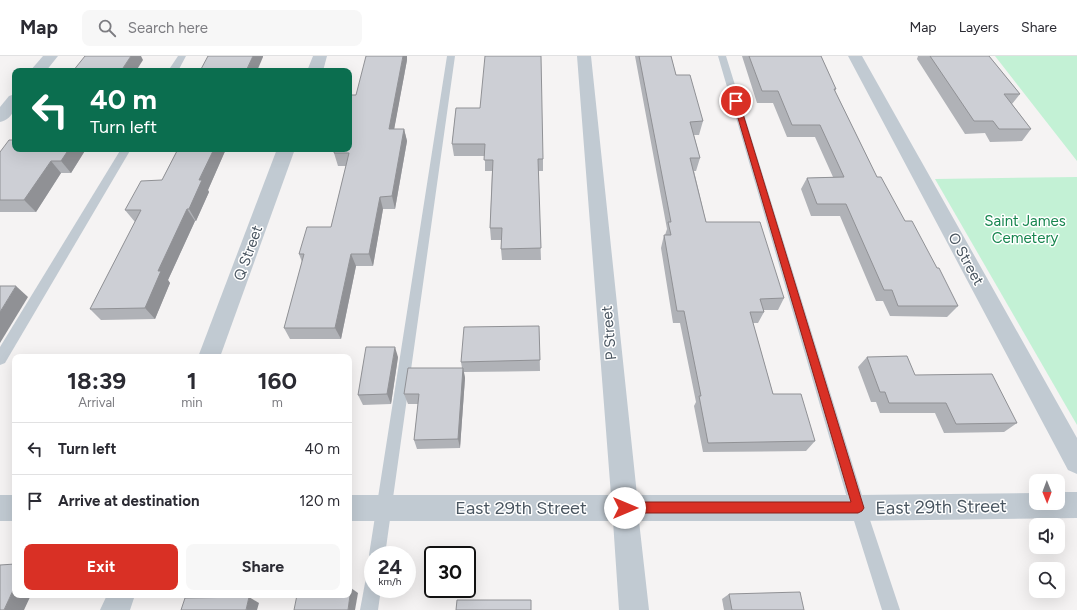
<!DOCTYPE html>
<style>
body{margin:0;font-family:Figtree,sans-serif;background:#f7f7f7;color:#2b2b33;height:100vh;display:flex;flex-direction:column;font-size:15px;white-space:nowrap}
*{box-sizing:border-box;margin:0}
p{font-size:13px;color:#7c7c81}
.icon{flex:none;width:22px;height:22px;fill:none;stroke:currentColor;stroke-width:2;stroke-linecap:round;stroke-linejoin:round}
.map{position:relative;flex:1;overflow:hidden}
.side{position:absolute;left:12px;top:298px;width:340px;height:244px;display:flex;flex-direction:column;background:#fff;border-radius:8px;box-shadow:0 4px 16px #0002}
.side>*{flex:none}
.banner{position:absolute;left:12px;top:12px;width:340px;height:84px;border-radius:8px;box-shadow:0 4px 16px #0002;background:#0b6e4f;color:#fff;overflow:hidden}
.needle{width:26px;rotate:179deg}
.tools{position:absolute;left:1029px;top:418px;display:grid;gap:8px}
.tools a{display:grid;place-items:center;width:36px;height:36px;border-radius:8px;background:#fff;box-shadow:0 4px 16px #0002;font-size:20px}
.speed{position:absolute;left:364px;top:490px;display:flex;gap:8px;font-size:20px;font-weight:700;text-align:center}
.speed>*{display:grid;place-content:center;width:52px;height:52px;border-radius:50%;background:#fff;box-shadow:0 4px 16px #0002;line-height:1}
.speed small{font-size:10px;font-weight:400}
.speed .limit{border:2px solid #111;border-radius:6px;background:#fff;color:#111}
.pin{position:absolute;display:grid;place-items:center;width:34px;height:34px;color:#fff;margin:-17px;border:2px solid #fff;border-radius:50%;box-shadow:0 1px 4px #0007}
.me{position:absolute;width:44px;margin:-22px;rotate:90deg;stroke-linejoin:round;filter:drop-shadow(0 0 3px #0008)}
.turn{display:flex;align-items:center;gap:14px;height:84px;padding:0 12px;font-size:18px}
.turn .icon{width:52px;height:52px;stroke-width:2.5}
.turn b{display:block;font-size:28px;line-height:34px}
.eta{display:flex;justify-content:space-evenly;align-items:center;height:68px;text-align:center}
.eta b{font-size:24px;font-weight:700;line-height:28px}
.button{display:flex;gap:8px;margin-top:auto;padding:8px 12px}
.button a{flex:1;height:46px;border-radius:8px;background:#d93025;color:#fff;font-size:16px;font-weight:700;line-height:46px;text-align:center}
.button a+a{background:#f7f7f7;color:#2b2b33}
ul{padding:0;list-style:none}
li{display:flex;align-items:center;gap:12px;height:52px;padding:0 12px;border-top:1px solid #e1e1e2}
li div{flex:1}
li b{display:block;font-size:15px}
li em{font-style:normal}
header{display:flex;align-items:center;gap:24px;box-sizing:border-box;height:56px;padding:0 20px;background:#fff;border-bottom:1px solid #e1e1e2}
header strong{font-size:19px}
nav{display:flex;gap:22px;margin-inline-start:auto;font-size:14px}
.search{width:280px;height:36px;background:#f7f7f7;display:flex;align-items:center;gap:10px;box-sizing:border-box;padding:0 14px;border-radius:8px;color:#7c7c81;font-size:15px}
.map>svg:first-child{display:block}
.green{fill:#c3f1d5}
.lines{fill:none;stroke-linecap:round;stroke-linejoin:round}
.service{fill:#c1cad2;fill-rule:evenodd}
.minor{fill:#c1cad2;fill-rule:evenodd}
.wall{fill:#b0b2b7}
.shaded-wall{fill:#909195}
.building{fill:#cdcfd5;stroke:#909195}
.route{fill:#d93025;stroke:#8d1f18}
.labels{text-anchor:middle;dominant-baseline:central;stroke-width:3;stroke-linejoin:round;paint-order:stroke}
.park-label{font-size:15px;fill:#17864f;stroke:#fff}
.street-label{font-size:15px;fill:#4a5661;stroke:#fff}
.near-street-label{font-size:18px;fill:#4a5661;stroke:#fff}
</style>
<header>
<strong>Map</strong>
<div class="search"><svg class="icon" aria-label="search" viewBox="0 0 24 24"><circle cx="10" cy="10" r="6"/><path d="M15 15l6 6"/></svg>Search here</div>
<nav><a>Map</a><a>Layers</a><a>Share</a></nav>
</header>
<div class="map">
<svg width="1077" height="554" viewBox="0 0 1077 554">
<rect width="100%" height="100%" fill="#f5f3f3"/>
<g class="green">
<path d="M995 0H1077V105Z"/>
<path d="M1077 121V369L935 123Z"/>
</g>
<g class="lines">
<g class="service">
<path d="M178 0H186L178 15H168Z"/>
<path d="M447 0H455L385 499H373V506L369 499Z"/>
<path d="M718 0H726L866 452 900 554H882L850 452Z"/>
<path d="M121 93H131L5 307 0 309V291Z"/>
<path d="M373 519V533H381L378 554H360L365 527 367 521Z"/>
</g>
<g class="minor">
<path d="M43 0H58L46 15H30Z"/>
<path d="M313 0H327L323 15H307Z"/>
<path d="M577 0H591L637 439H858L1036 437V447H1058V436H1077V462L858 465H639L649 554H619L613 465H349V439H611Z"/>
<path d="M848 0H862L1077 382V418L1068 414Z"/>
<path d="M15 38C15 51 15 62 0 66V51L9 40Z"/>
<path d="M277 93H295L220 301H198Z"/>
<rect x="0" y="439" width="15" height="26"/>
<path d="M107 539H135L130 554H100Z"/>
</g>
</g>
<g class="wall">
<path d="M635 0H671L676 19 703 65 699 79H694L700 102 696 115H694L706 166 784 242 778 254H764V256L758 267H753L773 338 815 385 806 395 703 396 694 350 696 346 680 267H673L661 192 664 179H665L667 173Z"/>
<path d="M742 0H821L836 33 835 35 877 121 905 165 937 212 958 250 947 261 890 260 883 245H876L840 160H811L801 133 807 122 833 121 815 81H787L773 47H757Z"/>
<path d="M918 0H989L1020 38 1012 48 1031 73 1022 85 990 86 985 77 965 78 917 3Z"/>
<path d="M407 4 394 73H404L407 85 395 153H383L373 210H356L341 283H290L284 272 302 206 299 198 331 171 346 110H338L334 97 356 39Z"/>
<path d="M456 52 543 103V115H538L541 204H502L501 193 502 184H491L490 172 492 115H485V100H454L452 88Z"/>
<path d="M14 84 15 93H86L71 117H61L36 156H0V96Z"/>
<path d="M178 93H226L208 134 209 136 196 165H195L168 224 170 227 155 263 101 264 90 253 135 166 125 154 162 124Z"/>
<path d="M539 270 540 315 464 316 465 322 460 392 417 393 414 384 418 348H408L404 338 462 312 461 306Z"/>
<path d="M398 301 391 348 363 349 358 339Z"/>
<path d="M867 301 915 319 1017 367 1004 376 944 377 935 357H880L876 346H871L858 311Z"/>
<path d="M729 538 804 554H724L722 543Z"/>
</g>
<g class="shaded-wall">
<path d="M131 0H141L143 4 136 15H121Z"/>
<path d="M253 0H263V1L257 15H246Z"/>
<path d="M403 0H407V4L392 85 389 73Z"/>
<path d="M404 73 407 85 395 153 392 140Z"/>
<path d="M69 93H86L71 117 61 105Z"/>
<path d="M214 93H226L208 134 209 136 196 165 189 153 199 124Z"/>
<path d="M51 105 61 117 36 156 24 144Z"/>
<path d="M380 141 383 153 373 210 369 198Z"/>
<path d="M187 153 195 165 168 224 170 227 155 263 145 252 158 215Z"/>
<path d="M351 198 356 210 341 283 335 272Z"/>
<path d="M16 230 28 241 0 287V256Z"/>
<path d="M395 291 398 301 391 348 387 338Z"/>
<path d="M463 312 465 322 460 392 458 383Z"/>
<path d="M15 530V539H31L24 554H4Z"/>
<path d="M351 532 358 537 355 554H348Z"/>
<path d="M249 541 259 547 257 554H246Z"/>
</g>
<g class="building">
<path d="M85 0H131L121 15H73Z"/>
<path d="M208 0H253L246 15H200Z"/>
<path d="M366 0H403L389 73H404L392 140 380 141 369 198H351L335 272H284L304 198H299L307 171H331L349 97H334L335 93H349V44L350 39H356Z"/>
<path d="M485 0H541L543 103H538L541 192 501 193 502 172H490L493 104H484L485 88H452L456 52H480Z"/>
<path d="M639 0H671L676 19H690L703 65 690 66 700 102H690L706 166H760L784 242 760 243 764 256H750L773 338H801L815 385 708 387 699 340H701L684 255H677L664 179H671L668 166H671Z"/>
<path d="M749 0H821L836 33H834L877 121H881L905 165H912L937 212H939L958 250H898L892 234H884L846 148H817L807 122 844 121 820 69H792L778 35H762Z"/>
<path d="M930 0H989L1020 38H1004L1031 73H999L993 65H974Z"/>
<path d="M15 83V93H69L61 105H51L24 144H0V96L9 84H14Z"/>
<path d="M178 93H214L199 124H202L189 153H187L158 215H161L145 252 90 253 141 154H125L141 125 162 124Z"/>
<path d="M0 230H16L0 256Z"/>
<path d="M539 270 540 304 461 306 464 271Z"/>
<path d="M366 291H395L387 338 358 339Z"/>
<path d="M907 300 915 319 992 318 1017 367 956 368 946 347H889L885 336H880L867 301Z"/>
<path d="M408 312H463L458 383 414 384 419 338H404Z"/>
<path d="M15 508V530L4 554H0V509Z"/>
<path d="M349 532H351L348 554H294L297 539H349Z"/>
<path d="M800 536 804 554H732L729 538Z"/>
<path d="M249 541 246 554H181L185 542Z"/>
<path d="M457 544H531V554H456Z"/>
</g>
<path class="route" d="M734 44 739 45 864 452 862 455 858 457H625L621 456 619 452 621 448 625 446H851L733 45Z"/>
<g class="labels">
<g class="park-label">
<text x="1025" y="165">Saint James<tspan x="1025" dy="17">Cemetery</tspan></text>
</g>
<g class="street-label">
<text transform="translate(248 197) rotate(-70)">Q Street</text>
<text transform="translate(966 203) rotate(61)">O Street</text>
<text transform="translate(609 277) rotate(-95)">P Street</text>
</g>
<g class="near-street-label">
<text transform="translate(941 451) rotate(-1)">East 29th Street</text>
<text x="521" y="452">East 29th Street</text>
</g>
</g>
</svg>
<div class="tools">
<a><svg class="needle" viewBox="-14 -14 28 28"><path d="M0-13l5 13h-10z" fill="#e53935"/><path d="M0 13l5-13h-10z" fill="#7c7c81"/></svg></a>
<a><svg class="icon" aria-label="sound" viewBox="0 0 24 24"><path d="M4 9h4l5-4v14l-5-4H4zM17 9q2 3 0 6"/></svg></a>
<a><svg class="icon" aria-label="search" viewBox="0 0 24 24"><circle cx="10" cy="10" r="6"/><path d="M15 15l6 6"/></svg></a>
</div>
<div class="speed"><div>24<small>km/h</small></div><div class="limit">30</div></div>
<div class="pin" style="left:736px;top:45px;background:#d93025"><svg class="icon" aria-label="arrive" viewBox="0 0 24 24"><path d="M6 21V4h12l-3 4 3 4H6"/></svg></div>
<svg class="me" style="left:625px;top:452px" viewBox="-20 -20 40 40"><circle r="19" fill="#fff"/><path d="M0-13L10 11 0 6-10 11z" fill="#d93025"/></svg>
<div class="banner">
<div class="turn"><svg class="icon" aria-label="left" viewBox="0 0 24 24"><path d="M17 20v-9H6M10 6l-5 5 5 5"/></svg><div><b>40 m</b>Turn left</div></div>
</div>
<section class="side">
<div class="eta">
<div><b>18:39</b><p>Arrival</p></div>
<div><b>1</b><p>min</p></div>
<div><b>160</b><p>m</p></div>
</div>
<ul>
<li><svg class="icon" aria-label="left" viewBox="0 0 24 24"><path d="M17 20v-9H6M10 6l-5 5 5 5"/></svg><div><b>Turn left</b></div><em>40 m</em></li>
<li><svg class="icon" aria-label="arrive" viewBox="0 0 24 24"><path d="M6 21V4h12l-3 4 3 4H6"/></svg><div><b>Arrive at destination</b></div><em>120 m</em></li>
</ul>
<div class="button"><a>Exit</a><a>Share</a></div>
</section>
</div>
